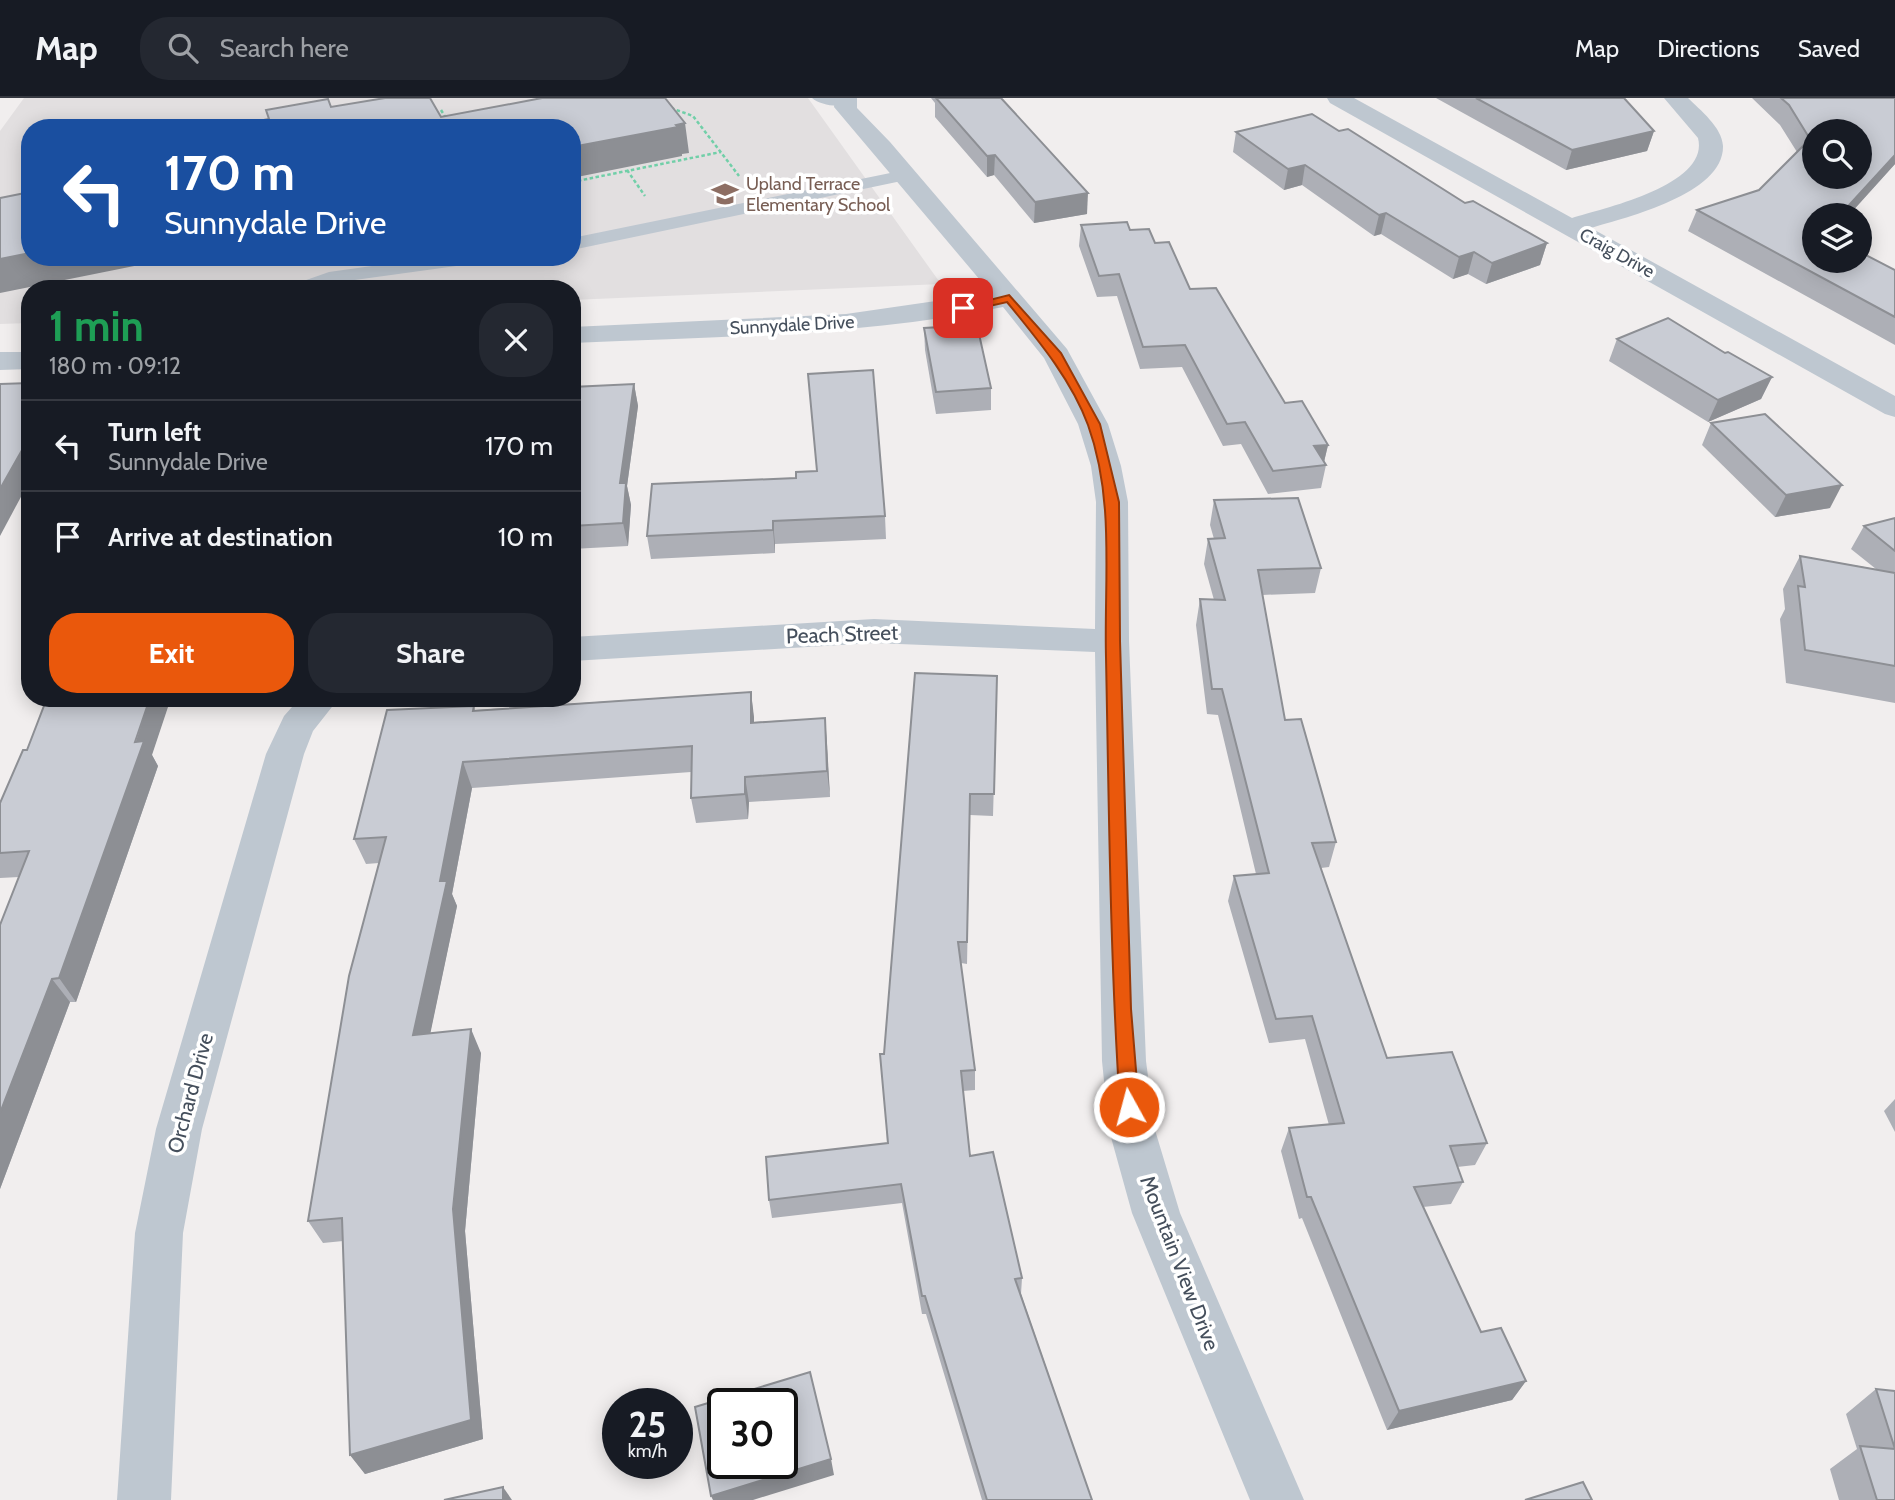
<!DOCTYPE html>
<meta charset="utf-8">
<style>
body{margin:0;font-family:Cabin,sans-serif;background:#242831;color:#f1f3f6;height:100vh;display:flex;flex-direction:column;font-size:26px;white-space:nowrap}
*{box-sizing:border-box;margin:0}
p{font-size:23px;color:#9ea1a6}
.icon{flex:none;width:38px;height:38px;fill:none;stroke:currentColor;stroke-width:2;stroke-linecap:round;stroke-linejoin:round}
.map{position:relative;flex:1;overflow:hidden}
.side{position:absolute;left:21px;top:182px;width:560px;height:427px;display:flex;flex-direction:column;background:#171b24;border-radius:28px;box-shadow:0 4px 18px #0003}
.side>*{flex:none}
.top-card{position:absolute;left:21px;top:21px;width:560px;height:147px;border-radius:28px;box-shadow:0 4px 18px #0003;background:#1a4fa0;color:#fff;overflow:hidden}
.fabs{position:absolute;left:1802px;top:21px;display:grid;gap:14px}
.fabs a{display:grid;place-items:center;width:70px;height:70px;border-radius:50%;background:#171b24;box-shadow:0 4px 18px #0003;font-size:35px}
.speed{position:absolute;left:602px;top:1290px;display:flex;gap:14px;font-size:35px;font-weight:700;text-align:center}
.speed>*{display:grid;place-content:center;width:91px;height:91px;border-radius:50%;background:#171b24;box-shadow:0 4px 18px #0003;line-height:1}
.speed small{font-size:18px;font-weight:400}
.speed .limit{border:4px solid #111;border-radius:10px;background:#fff;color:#111}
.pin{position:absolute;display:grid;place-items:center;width:60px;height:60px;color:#fff;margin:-30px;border-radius:14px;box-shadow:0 4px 10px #0006}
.me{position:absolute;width:77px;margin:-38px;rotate:353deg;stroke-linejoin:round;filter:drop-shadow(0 0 5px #0008)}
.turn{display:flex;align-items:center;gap:24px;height:147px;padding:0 28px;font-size:32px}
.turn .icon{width:91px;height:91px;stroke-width:2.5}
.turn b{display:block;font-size:49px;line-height:60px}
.round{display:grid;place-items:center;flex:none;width:74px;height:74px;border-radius:28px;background:#242831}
.overview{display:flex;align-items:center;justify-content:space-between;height:119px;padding:0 28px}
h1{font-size:42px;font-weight:800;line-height:52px;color:#1e9e55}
.primary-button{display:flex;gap:14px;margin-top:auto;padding:14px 28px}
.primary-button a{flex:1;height:80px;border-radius:28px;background:#ea580c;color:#fff;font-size:28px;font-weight:800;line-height:80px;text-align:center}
.primary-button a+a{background:#242831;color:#f1f3f6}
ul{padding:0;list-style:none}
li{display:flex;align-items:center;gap:21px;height:91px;padding:0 28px;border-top:2px solid #363941}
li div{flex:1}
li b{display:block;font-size:26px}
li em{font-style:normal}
header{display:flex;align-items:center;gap:42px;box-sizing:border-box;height:98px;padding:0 35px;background:#171b24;border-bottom:2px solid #363941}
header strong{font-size:33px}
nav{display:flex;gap:38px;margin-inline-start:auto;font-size:24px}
.search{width:490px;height:63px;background:#242831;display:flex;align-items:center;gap:18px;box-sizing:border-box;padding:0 24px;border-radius:28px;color:#9ea1a6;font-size:26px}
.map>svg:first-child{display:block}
.education{fill:#e2dfe0;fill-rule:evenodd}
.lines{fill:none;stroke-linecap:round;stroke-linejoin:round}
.path{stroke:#71cfa8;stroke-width:2.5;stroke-dasharray:3.5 2.5;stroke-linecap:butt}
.service{fill:#bec7d0;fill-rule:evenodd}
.minor{fill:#bec7d0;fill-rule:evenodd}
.wall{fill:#adafb6}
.shaded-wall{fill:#8d8f94}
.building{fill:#c9ccd4;stroke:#8d8f94;stroke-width:2;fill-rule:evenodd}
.route{fill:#ea580c;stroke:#983908;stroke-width:2}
.labels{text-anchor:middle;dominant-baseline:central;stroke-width:7;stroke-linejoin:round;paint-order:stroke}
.far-education-label{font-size:18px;fill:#785e54;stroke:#fff;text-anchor:start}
.far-street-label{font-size:18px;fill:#454f5c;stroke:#fff}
.street-label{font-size:21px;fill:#454f5c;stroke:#fff}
</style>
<header>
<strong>Map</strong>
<div class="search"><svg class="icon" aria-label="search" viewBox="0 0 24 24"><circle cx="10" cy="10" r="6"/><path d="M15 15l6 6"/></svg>Search here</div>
<nav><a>Map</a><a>Directions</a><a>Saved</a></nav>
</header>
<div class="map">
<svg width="1895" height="1402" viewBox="0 0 1895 1402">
<rect width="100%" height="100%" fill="#f1eeee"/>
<path class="education" d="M24 0H808L941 186 572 202V191H30V225L0 226V33ZM30 30H572V159H30Z"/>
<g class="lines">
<g class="path">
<path d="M671 10 693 18 739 78"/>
<path d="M441 12 452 30"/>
<path d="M627 72 645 98"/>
<path d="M572 84 721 54"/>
</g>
<g class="service">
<path d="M812 0H851L853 3C844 11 821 8 812 0Z"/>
<path d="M905 72 914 77 911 81 572 152V140Z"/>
<path d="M436 159H487L478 165 333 185 318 191H289L292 187 329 174Z"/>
</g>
<g class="minor">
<path d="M835 0H857V10L890 44 1067 251 1108 326 1121 368 1128 404 1129 543 1146 963 1155 1032 1180 1115 1304 1402H1250L1132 1115 1109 1032 1102 963 1095 554 874 545 572 563V539L874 521 1095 531 1096 404 1091 368 1078 326 1044 260 1003 209C860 238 717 239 572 245V229L846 216 991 195 834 9Z"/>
<path d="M1327 0H1354L1572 120C1605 110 1710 87 1698 40L1664 0H1688C1700 12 1722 29 1723 48 1724 96 1627 119 1591 130L1895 298V319L1885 316 1330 5Z"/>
<path d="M0 254H30V271L0 272Z"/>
<path d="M300 600H339L313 633 304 656 202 1031 183 1135 171 1402H117L135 1135 156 1031 266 656 284 618Z"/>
</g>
</g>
<g class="wall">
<path d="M931 0H1001L1087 116 1034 125 994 77 987 79 935 19V5Z"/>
<path d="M1436 0H1624L1654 33 1647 53 1566 72Z"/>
<path d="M1752 0H1895V66L1849 117H1815V163L1895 172V247L1688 133 1697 112 1759 92 1797 54 1780 27Z"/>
<path d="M1339 33 1465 105 1547 145 1540 167 1486 186 1468 176 1453 181 1381 136 1374 138 1302 87 1284 92 1233 54 1236 34Z"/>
<path d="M1081 127 1130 132 1155 145 1190 191 1285 305 1328 347 1324 364 1326 367 1321 390 1268 396 1241 346 1223 348 1182 269 1140 271 1117 198 1097 199 1079 148Z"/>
<path d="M924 230 991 290V312L936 316 925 252Z"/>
<path d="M1617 241 1725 255 1772 279 1761 301 1708 324 1609 263Z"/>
<path d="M634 286 638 308 627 388 631 407 628 448 572 451V289Z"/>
<path d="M1711 325 1830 410 1775 419 1702 347Z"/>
<path d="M652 386 885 418 886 441 775 446V455L651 461 647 438Z"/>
<path d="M1214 402 1321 470 1315 495 1262 497 1285 622 1336 744 1329 769 1321 770 1387 960 1487 1045 1475 1067 1457 1069 1463 1084 1451 1106 1423 1109 1481 1234 1526 1283 1512 1302 1387 1332 1302 1120 1299 1121 1281 1053 1289 1030 1329 1027 1305 941 1269 945 1228 803 1234 778 1256 776 1218 617 1207 616 1196 527 1200 501 1214 502 1204 466 1208 441H1214L1210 427Z"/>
<path d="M1895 420V605L1786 585 1780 521 1785 511 1783 491 1800 458 1876 471 1851 451 1864 428Z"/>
<path d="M997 578 993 718 970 717 967 866 961 865 975 972V992L963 993 970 1058 1022 1180 1021 1196 1092 1402H982L926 1216H922L902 1105 772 1120 769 1102 887 1045 884 956Z"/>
<path d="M751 594 754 624 825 620 830 699 749 704 748 721 696 725 691 700V674L472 690 452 796 457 808 430 935 481 955 465 1133 483 1341 365 1376 350 1357 343 1143 323 1145 308 1123 379 765 366 766 354 741 474 608 475 612Z"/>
<path d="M27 652 152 657 158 668 76 904H70L0 1091 19 779 0 780V705Z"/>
<path d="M1895 1001V1034L1884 1013Z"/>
<path d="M1876 1291 1895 1293V1402H1839L1830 1371 1857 1351 1846 1316Z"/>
</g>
<g class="shaded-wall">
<path d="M685 25 689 55 682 56V58L572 80V49Z"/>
<path d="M1654 33 1647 53 1566 72 1572 52Z"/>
<path d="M995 57 994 77 987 79V58Z"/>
<path d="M1895 57V66L1849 117H1840Z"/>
<path d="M1305 67 1302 87 1284 92 1288 71Z"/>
<path d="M1088 95 1087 116 1034 125 1035 104Z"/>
<path d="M1386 115 1381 136 1374 138 1379 117Z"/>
<path d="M1547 145 1540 167 1486 186 1492 165Z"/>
<path d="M1474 154 1468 176 1453 181 1459 159Z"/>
<path d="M30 155V159H179L0 195V161Z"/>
<path d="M1772 279 1761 301 1708 324 1718 302Z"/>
<path d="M634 286 638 308 627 388 631 407 628 448 623 425 620 385Z"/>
<path d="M30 338V382L0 438V391Z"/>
<path d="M1328 347 1323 368 1314 348Z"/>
<path d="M1842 387 1830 410 1775 419 1786 397Z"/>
<path d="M773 423 775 446V455L773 432Z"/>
<path d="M751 594 754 619V650L751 625Z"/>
<path d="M150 600H171L152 657 158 668 76 904 59 880Z"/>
<path d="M825 620 827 645 830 699 827 673Z"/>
<path d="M463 664 472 690 452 796 457 808 425 961 413 937 440 783Z"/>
<path d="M745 679 749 704 748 721 745 696Z"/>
<path d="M52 881 70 904 0 1091V1015Z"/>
<path d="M471 931 481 955 465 1133 483 1341 365 1376 350 1357 453 1111Z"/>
<path d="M1526 1283 1512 1302 1387 1332 1399 1313Z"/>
<path d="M831 1361 834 1377 753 1402H713L711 1398Z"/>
<path d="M503 1389 512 1402H503Z"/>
</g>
<g class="building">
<path d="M385 0H430L441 19 542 0H665L685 25 676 27 678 29 572 49V30H222L269 21 266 12 328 1 331 9Z"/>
<path d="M936 0H1001L1088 95 1035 104 995 57 987 58Z"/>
<path d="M1476 0H1624L1654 33 1572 52Z"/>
<path d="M1781 0H1895V57L1840 117H1815V163H1860V154L1895 172V219L1697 112 1759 92 1810 41 1789 7ZM1815 33H1860V79H1815Z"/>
<path d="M1312 16 1339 33 1348 31 1465 105 1473 103 1547 145 1492 165 1474 154 1459 159 1386 115 1379 117 1305 67 1288 71 1236 34Z"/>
<path d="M30 94V155L0 161V100Z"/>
<path d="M1127 124 1130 132 1149 131 1155 145 1169 144 1190 191 1216 190 1285 305 1302 303 1328 347 1314 348 1326 367 1273 373 1245 324 1227 326 1185 247 1143 249 1119 176 1099 178 1081 127Z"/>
<path d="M1668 220 1725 255 1728 254 1772 279 1718 302 1617 241Z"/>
<path d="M977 227 991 290 936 294 924 230Z"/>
<path d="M873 272 885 418 773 423V432L647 438 652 386 796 380V374L817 373 808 276Z"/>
<path d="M30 285V338L0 391V286Z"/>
<path d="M634 286 620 385H626L623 425 572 428V289Z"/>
<path d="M1765 316 1842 387 1786 397 1711 325Z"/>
<path d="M1298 400 1321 470 1258 472 1285 622 1301 621 1336 744 1312 745 1387 960 1452 954 1487 1045 1450 1048 1463 1084 1414 1089 1481 1234 1501 1230 1526 1283 1399 1313 1311 1099H1307L1289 1030 1344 1025 1312 918 1276 921 1234 778 1269 775 1222 591H1212L1200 501 1225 502 1208 441 1225 440 1214 402Z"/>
<path d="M1895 420V453L1864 428Z"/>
<path d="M1800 458 1895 475V568L1805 552 1798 488 1805 489Z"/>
<path d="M915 575 997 578 994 696H970L967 844H958L975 972 961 973 970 1058 993 1054 1022 1180 1015 1181 1092 1402H987L925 1198H922L901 1086 769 1102 766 1059 888 1045 880 956H884Z"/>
<path d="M751 594V625L825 620 827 673 745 679V696L691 700 692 648 463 664 440 783H447L413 937 471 931 453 1111 471 1322 350 1357 342 1120 308 1123 349 878 386 739 354 741 387 612 474 608 473 613Z"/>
<path d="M47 600H150L135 644 144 643 59 880 52 881 0 1015V827L29 753 0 755V705L23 652H27Z"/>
<path d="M810 1274 831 1361 711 1398 695 1309ZM723 1306H782V1365H723Z"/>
<path d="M1876 1291 1895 1293V1351Z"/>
<path d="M1860 1348 1895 1351V1402H1877Z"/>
<path d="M1583 1384 1592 1402H1525Z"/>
<path d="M503 1389V1402H444Z"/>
</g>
<path class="route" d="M1009 197 1061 255 1100 326 1119 404 1120 543 1131 911 1139 1009 1136 1015 1129 1017 1123 1015 1120 1009C1110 859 1109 709 1106 559 1104 481 1115 402 1088 327 1071 281 1038 242 1007 204L963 214 958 210Z"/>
<defs>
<g id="school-bare" transform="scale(2.1)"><path d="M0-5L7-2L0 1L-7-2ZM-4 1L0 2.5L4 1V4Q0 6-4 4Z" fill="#8d6e63" stroke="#fff" stroke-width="2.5" paint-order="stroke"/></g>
</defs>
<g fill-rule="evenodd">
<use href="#school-bare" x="725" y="96"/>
</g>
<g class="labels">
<g class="far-education-label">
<text x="746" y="86">Upland Terrace<tspan x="746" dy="21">Elementary School</tspan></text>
</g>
<g class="far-street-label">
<text transform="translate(1617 155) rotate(29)">Craig Drive</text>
<text transform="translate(792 227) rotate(-3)">Sunnydale Drive</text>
</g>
<g class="street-label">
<text transform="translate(842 536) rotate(-2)">Peach Street</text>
<text transform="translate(190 995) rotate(-75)">Orchard Drive</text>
<text transform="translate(1180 1165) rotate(69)">Mountain View Drive</text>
</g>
</g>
</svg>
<div class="fabs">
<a><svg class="icon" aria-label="search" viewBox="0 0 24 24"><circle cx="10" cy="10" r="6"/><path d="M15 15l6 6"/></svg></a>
<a><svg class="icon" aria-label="layers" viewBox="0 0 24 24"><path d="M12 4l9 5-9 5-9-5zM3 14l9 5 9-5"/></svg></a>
</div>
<div class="speed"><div>25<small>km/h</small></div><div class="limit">30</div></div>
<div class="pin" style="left:963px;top:210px;background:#d93025"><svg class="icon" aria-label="arrive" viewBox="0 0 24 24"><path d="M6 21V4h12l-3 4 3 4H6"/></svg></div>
<svg class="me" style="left:1129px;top:1009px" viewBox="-20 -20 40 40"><circle r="17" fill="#ea580c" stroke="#fff" stroke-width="3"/><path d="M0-11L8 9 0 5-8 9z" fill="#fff"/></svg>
<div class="top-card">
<div class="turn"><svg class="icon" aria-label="left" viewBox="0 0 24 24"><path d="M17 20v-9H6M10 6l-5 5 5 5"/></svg><div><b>170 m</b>Sunnydale Drive</div></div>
</div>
<section class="side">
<div class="overview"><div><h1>1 min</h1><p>180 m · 09:12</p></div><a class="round"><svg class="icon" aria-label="close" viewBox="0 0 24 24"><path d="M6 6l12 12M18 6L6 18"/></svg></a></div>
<ul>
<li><svg class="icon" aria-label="left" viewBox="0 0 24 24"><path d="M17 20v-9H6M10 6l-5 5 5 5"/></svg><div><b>Turn left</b><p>Sunnydale Drive</p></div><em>170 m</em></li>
<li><svg class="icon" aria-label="arrive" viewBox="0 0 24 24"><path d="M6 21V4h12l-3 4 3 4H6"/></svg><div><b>Arrive at destination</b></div><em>10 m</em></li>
</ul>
<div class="primary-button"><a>Exit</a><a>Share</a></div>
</section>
</div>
